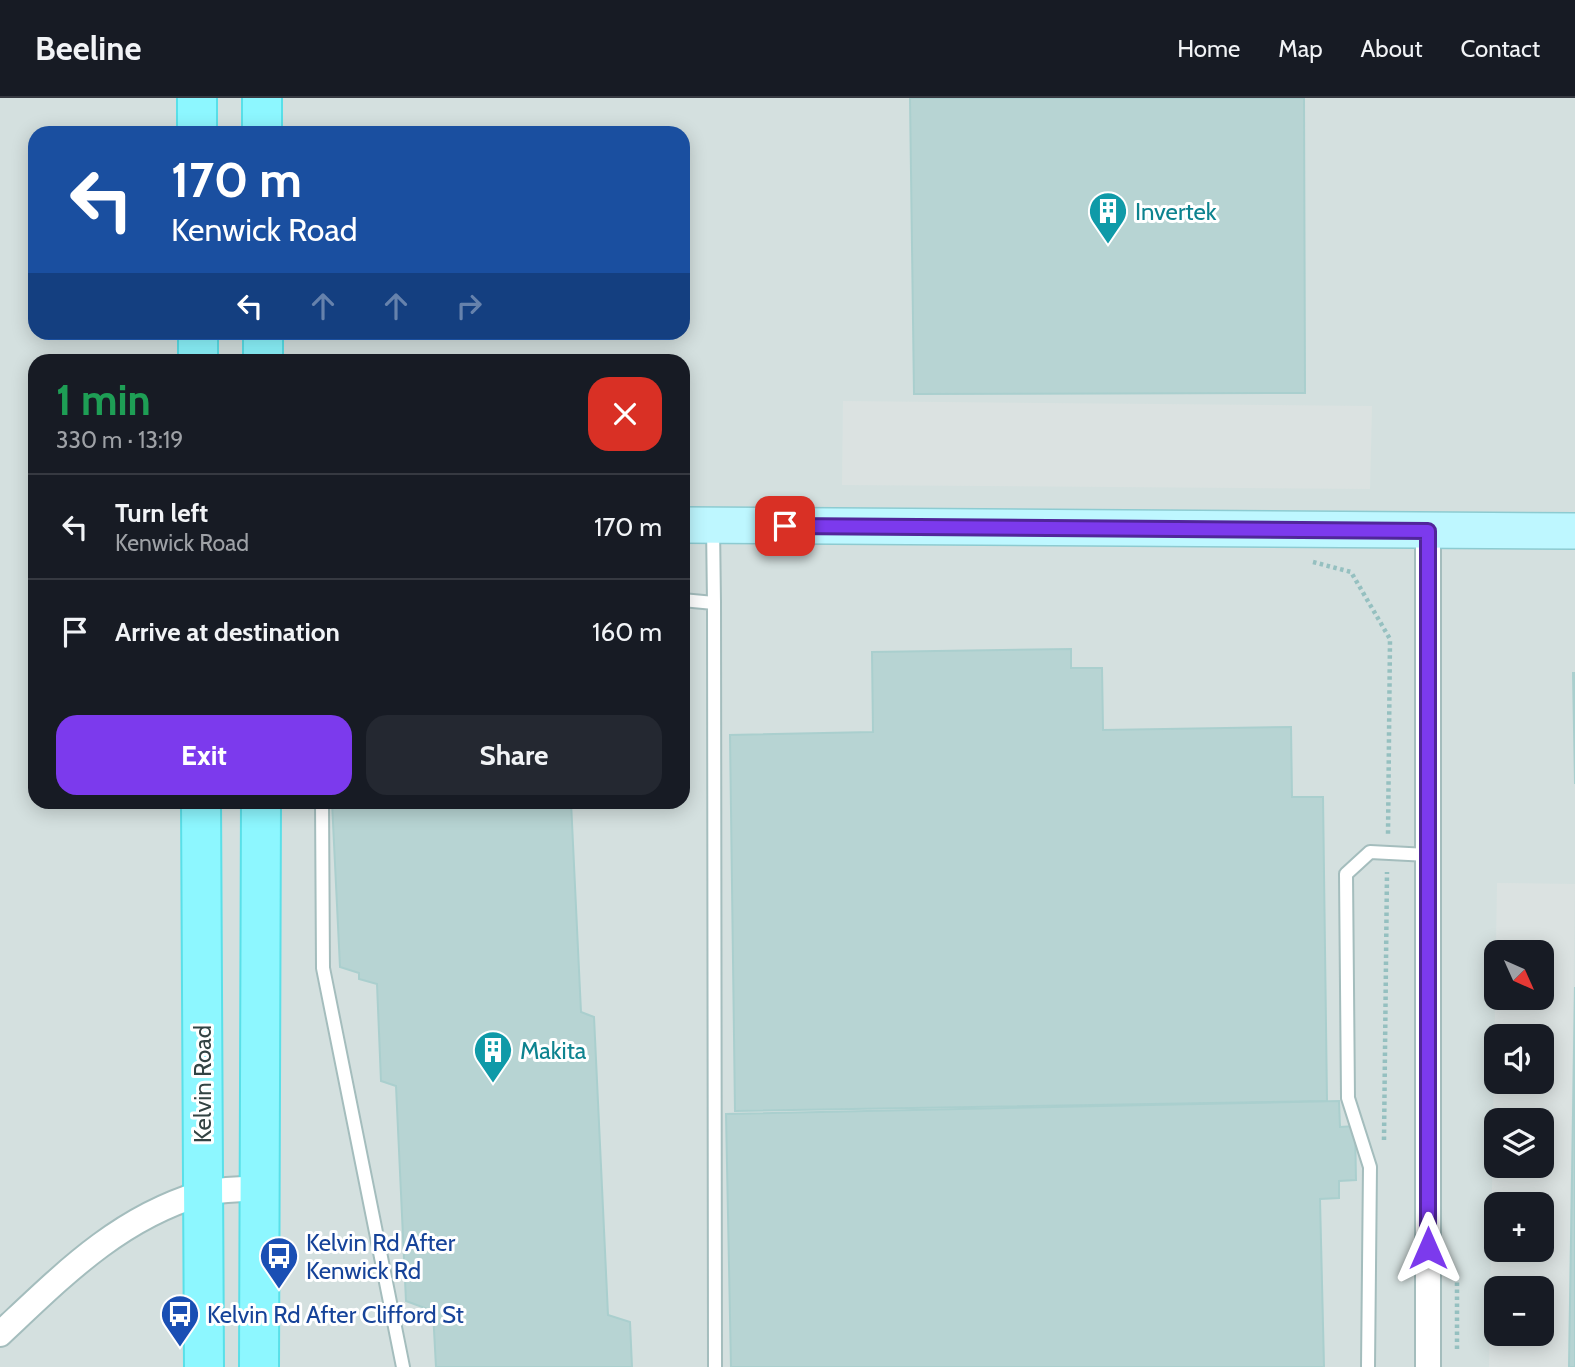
<!DOCTYPE html>
<meta charset="utf-8">
<style>
body{margin:0;font-family:Cabin,sans-serif;background:#242831;color:#f1f3f6;height:100vh;display:flex;flex-direction:column;font-size:26px;white-space:nowrap}
*{box-sizing:border-box;margin:0}
p{font-size:23px;color:#9ea1a6}
.icon{flex:none;width:38px;height:38px;fill:none;stroke:currentColor;stroke-width:2;stroke-linecap:round;stroke-linejoin:round}
.map{position:relative;flex:1;overflow:hidden}
.details{position:absolute;left:28px;top:256px;width:662px;height:455px;display:flex;flex-direction:column;background:#171b24;border-radius:21px;box-shadow:0 4px 18px #0003}
.details>*{flex:none}
.guide{position:absolute;left:28px;top:28px;width:662px;height:214px;border-radius:21px;box-shadow:0 4px 18px #0003;background:#1a4fa0;color:#fff;overflow:hidden}
.needle{width:46px;rotate:135deg}
.fabs{position:absolute;left:1484px;top:842px;display:grid;gap:14px}
.fabs a{display:grid;place-items:center;width:70px;height:70px;border-radius:14px;background:#171b24;box-shadow:0 4px 18px #0003;font-size:35px}
.pin{position:absolute;display:grid;place-items:center;width:60px;height:60px;color:#fff;margin:-30px;border-radius:14px;box-shadow:0 4px 10px #0006}
.me{position:absolute;width:77px;margin:-38px;rotate:0deg;stroke-linejoin:round;filter:drop-shadow(0 0 5px #0008)}
.turn{display:flex;align-items:center;gap:24px;height:147px;padding:0 28px;font-size:32px}
.turn .icon{width:91px;height:91px;stroke-width:2.5}
.turn b{display:block;font-size:49px;line-height:60px}
.lanes{display:flex;align-items:center;height:66px;padding:0 28px;background:#0003;justify-content:center;gap:35px;direction:ltr}
.lanes .off{opacity:.35}
.round{display:grid;place-items:center;flex:none;width:74px;height:74px;border-radius:21px;background:#242831}
.summary{display:flex;align-items:center;justify-content:space-between;height:119px;padding:0 28px}
h1{font-size:42px;font-weight:800;line-height:52px;color:#1e9e55}
.cta{display:flex;gap:14px;margin-top:auto;padding:14px 28px}
.cta a{flex:1;height:80px;border-radius:21px;background:#7c3aed;color:#fff;font-size:28px;font-weight:800;line-height:80px;text-align:center}
.cta a+a{background:#242831;color:#f1f3f6}
ul{padding:0;list-style:none}
li{display:flex;align-items:center;gap:21px;height:105px;padding:0 28px;border-top:2px solid #363941}
li div{flex:1}
li b{display:block;font-size:26px}
li em{font-style:normal}
header{display:flex;align-items:center;gap:42px;box-sizing:border-box;height:98px;padding:0 35px;background:#171b24;border-bottom:2px solid #363941}
header strong{font-size:33px}
nav{display:flex;gap:38px;margin-inline-start:auto;font-size:24px}
.map>svg:first-child{display:block}
.industrial{fill:#d4e0df;fill-rule:evenodd}
.parking{fill:#dbe2e1;fill-rule:evenodd}
.building{fill:#b7d4d3;stroke:#aacfce;stroke-width:2}
.lines{fill:none;stroke-linecap:round;stroke-linejoin:round}
.lane-casing{stroke:#a4bdbd;stroke-width:16}
.street-casing{stroke:#a4bdbd;stroke-width:28}
.secondary-casing{stroke:#8dcbd1;stroke-width:38}
.primary-casing{stroke:#59e0e9;stroke-width:42}
.path{stroke:#95c0c0;stroke-width:4.5;stroke-dasharray:3.5 3.5;stroke-linecap:butt}
.lane{stroke:#fff;stroke-width:12}
.street{stroke:#fff;stroke-width:24}
.secondary{stroke:#bef7ff;stroke-width:35}
.primary{stroke:#8df7ff;stroke-width:38}
.route-casing{stroke:#51269a;stroke-width:18}
.route{stroke:#7c3aed;stroke-width:12}
.labels{text-anchor:middle;dominant-baseline:central;stroke-width:6;stroke-linejoin:round;paint-order:stroke}
.culture-label{font-size:24px;fill:#0d838f;stroke:#fff;text-anchor:start}
.street-label{font-size:24px;fill:#324343;stroke:#fff}
.transit-label{font-size:24px;fill:#164399;stroke:#fff;text-anchor:start}
</style>
<header>
<strong>Beeline</strong>
<nav><a>Home</a><a>Map</a><a>About</a><a>Contact</a></nav>
</header>
<div class="map">
<svg width="1575" height="1269" viewBox="0 0 1575 1269">
<rect width="100%" height="100%" fill="#e2f1f2"/>
<path class="industrial" d="M0 0H1575V1269H0ZM35 35H682V234H35ZM35 262H682V704H35ZM1496 854H1542V900H1496ZM1496 938H1542V984H1496ZM1496 1022H1542V1068H1496ZM1496 1106H1542V1152H1496ZM1496 1190H1542V1236H1496Z"/>
<g class="parking">
<path d="M843 303 1372 308 1370 391 842 387Z"/>
<path d="M1497 785 1575 786 1568 1269H1489ZM1496 854H1542V900H1496ZM1496 938H1542V984H1496ZM1496 1022H1542V1068H1496ZM1496 1106H1542V1152H1496ZM1496 1190H1542V1236H1496Z"/>
</g>
<g class="building">
<path d="M910 0H1304L1305 295 914 296Z"/>
<path d="M1071 551V570H1102L1103 632 1291 629 1292 699H1323L1327 1003 735 1013 730 637 873 634 872 554Z"/>
<path d="M1573 575H1575V686Z"/>
<path d="M332 704H571L581 914 594 919 608 1217 630 1224 632 1269H436L433 1213 406 1203 396 988 381 983 377 886 359 881V875L340 869Z"/>
<path d="M1575 889V1269H1569Z"/>
<path d="M1339 1003 1340 1029 1355 1028 1356 1082 1339 1083V1100L1320 1101 1324 1269H731L726 1016Z"/>
</g>
<g class="lines">
<g class="lane-casing">
<g id="lane">
<path d="M713 428 714 505"/>
<path d="M682 502 714 505 715 1269"/>
<path d="M322 704 323 870 403 1269"/>
<path d="M1368 1269 1370 1069 1348 1000 1346 776 1370 754 1428 757"/>
</g>
</g>
<g class="street-casing">
<g id="street">
<path d="M0 1236C62 1178 117 1121 200 1096 219 1091 240 1092 259 1090"/>
<path d="M1428 1269V433"/>
</g>
</g>
<g class="secondary-casing">
<path id="secondary" d="M682 427 1575 433"/>
</g>
<g class="primary-casing">
<g id="primary">
<path d="M197 0V35"/>
<path d="M262 0V35"/>
<path d="M198 234V262"/>
<path d="M263 234V262"/>
<path d="M201 704 204 1269"/>
<path d="M259 1269 261 704"/>
</g>
</g>
<g class="path">
<path d="M1313 464 1351 474 1390 541 1388 738"/>
<path d="M1384 1042 1387 774"/>
<path d="M1457 1251V1181"/>
</g>
<use href="#lane" class="lane"/>
<use href="#street" class="street"/>
<use href="#secondary" class="secondary"/>
<use href="#primary" class="primary"/>
</g>
<g class="lines">
<g class="route-casing">
<path id="route" d="M785 428 1428 433V1150"/>
</g>
<use href="#route" class="route"/>
</g>
<defs>
<g id="building-pin" transform="scale(2.0125)"><path d="M0 17L-7.5 6A9.5 9.5 0 1 1 7.5 6Z" fill="#0f9aa8" stroke="#fff"/><path d="M-4-6H4V6H1V3H-1V6H-4ZM-2.5-4.3h1.7v1.8h-1.7ZM.8-4.3h1.7v1.8H.8ZM-2.5-1h1.7V.8h-1.7ZM.8-1h1.7V.8H.8Z" fill="#fff"/></g>
<g id="bus-pin" transform="scale(2.0125)"><path d="M0 17L-7.5 6A9.5 9.5 0 1 1 7.5 6Z" fill="#1a4fb4" stroke="#fff"/><path d="M-5-6H5V4H4V6H2V4H-2V6H-4V4H-5ZM-3.5-4V0h7V-4ZM-3.5 1.2v1.5H-2V1.2ZM2 1.2v1.5H3.5V1.2Z" fill="#fff"/></g>
</defs>
<g fill-rule="evenodd">
<use href="#building-pin" x="1108" y="113"/>
<use href="#building-pin" x="493" y="952"/>
<use href="#bus-pin" x="279" y="1158"/>
<use href="#bus-pin" x="180" y="1216"/>
</g>
<g class="labels">
<g class="culture-label">
<text x="1135" y="113">Invertek</text>
<text x="520" y="952">Makita</text>
</g>
<g class="street-label">
<text transform="translate(202 986) rotate(-90)">Kelvin Road</text>
</g>
<g class="transit-label">
<text x="306" y="1144">Kelvin Rd After<tspan x="306" dy="28">Kenwick Rd</tspan></text>
<text x="207" y="1216">Kelvin Rd After Clifford St</text>
</g>
</g>
</svg>
<div class="fabs">
<a><svg class="needle" viewBox="-14 -14 28 28"><path d="M0-13l5 13h-10z" fill="#e53935"/><path d="M0 13l5-13h-10z" fill="#9ea1a6"/></svg></a>
<a><svg class="icon" aria-label="sound" viewBox="0 0 24 24"><path d="M4 9h4l5-4v14l-5-4H4zM17 9q2 3 0 6"/></svg></a>
<a><svg class="icon" aria-label="layers" viewBox="0 0 24 24"><path d="M12 4l9 5-9 5-9-5zM3 14l9 5 9-5"/></svg></a>
<a>+</a>
<a>−</a>
</div>
<div class="pin" style="left:785px;top:428px;background:#d93025"><svg class="icon" aria-label="arrive" viewBox="0 0 24 24"><path d="M6 21V4h12l-3 4 3 4H6"/></svg></div>
<svg class="me" style="left:1428px;top:1150px" viewBox="-20 -20 40 40"><path d="M0-17L14 15 0 8-14 15z" fill="#7c3aed" stroke="#fff" stroke-width="4"/></svg>
<div class="guide">
<div class="turn"><svg class="icon" aria-label="left" viewBox="0 0 24 24"><path d="M17 20v-9H6M10 6l-5 5 5 5"/></svg><div><b>170 m</b>Kenwick Road</div></div>
<div class="lanes"><svg class="icon" aria-label="left" viewBox="0 0 24 24"><path d="M17 20v-9H6M10 6l-5 5 5 5"/></svg><svg class="icon off" aria-label="ahead" viewBox="0 0 24 24"><path d="M12 20V5M6 11l6-6 6 6"/></svg><svg class="icon off" aria-label="ahead" viewBox="0 0 24 24"><path d="M12 20V5M6 11l6-6 6 6"/></svg><svg class="icon off" aria-label="right" viewBox="0 0 24 24"><path d="M7 20v-9h11M14 6l5 5-5 5"/></svg></div>
</div>
<section class="details">
<div class="summary"><div><h1>1 min</h1><p>330 m · 13:19</p></div><a class="round" style="background:#d93025;color:#fff"><svg class="icon" aria-label="close" viewBox="0 0 24 24"><path d="M6 6l12 12M18 6L6 18"/></svg></a></div>
<ul>
<li><svg class="icon" aria-label="left" viewBox="0 0 24 24"><path d="M17 20v-9H6M10 6l-5 5 5 5"/></svg><div><b>Turn left</b><p>Kenwick Road</p></div><em>170 m</em></li>
<li><svg class="icon" aria-label="arrive" viewBox="0 0 24 24"><path d="M6 21V4h12l-3 4 3 4H6"/></svg><div><b>Arrive at destination</b></div><em>160 m</em></li>
</ul>
<div class="cta"><a>Exit</a><a>Share</a></div>
</section>
</div>
